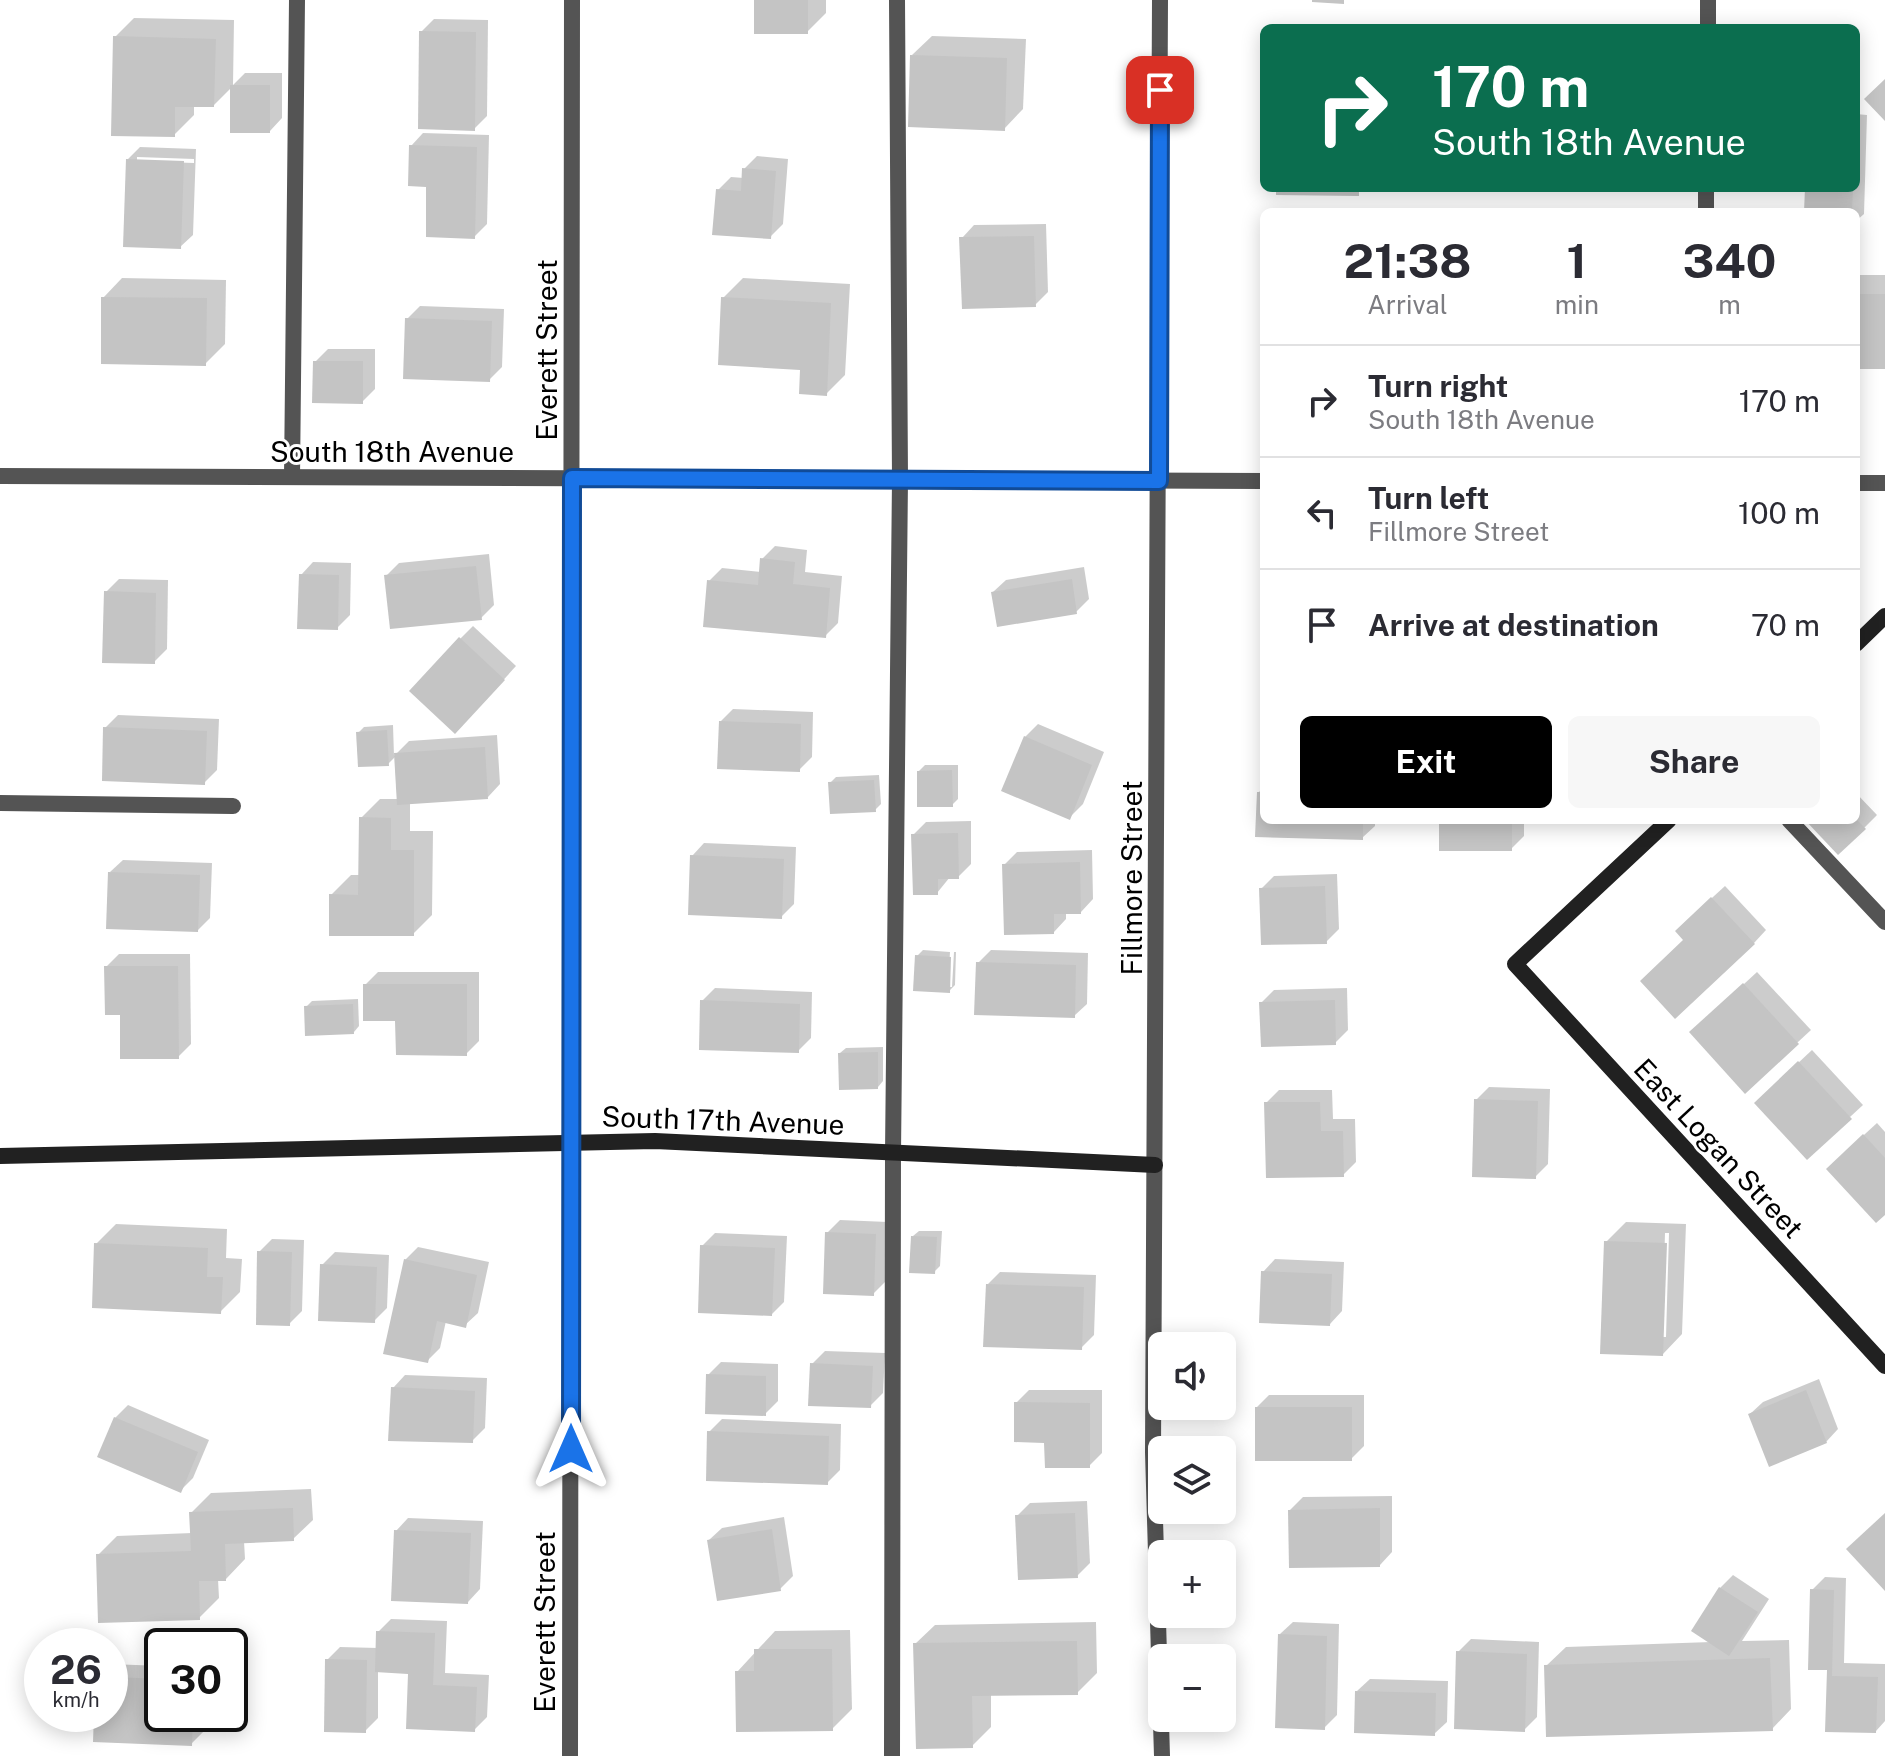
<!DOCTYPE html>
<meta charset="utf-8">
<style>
body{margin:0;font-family:"Public Sans",sans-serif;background:#f7f7f7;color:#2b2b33;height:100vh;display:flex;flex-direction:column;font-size:30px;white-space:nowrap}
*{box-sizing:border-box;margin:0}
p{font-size:26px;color:#7c7c81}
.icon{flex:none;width:44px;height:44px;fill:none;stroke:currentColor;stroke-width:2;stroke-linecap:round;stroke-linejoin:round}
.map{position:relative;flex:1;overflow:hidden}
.side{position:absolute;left:1260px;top:208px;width:600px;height:616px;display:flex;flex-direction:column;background:#fff;border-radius:12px;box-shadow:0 4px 20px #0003}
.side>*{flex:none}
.guide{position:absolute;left:1260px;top:24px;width:600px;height:168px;border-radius:12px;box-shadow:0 4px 20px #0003;background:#0b6e4f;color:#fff;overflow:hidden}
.fabs{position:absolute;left:1148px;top:1332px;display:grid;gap:16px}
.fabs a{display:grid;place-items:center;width:88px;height:88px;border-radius:12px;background:#fff;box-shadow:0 4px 20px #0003;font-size:40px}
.speed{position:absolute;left:24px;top:1628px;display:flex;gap:16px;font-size:40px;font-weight:700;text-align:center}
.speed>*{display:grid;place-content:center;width:104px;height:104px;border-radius:50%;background:#fff;box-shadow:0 4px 20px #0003;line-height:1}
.speed small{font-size:20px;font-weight:400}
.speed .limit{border:4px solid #111;border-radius:12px;background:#fff;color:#111}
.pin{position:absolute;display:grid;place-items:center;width:68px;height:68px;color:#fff;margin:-34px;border-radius:16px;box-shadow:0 4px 12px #0006}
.me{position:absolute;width:88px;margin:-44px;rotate:0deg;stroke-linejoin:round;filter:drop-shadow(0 0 6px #0008)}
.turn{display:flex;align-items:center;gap:28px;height:168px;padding:0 40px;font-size:36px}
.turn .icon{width:104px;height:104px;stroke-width:2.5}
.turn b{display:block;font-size:56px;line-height:68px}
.eta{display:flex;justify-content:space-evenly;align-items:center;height:136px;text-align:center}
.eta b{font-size:48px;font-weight:700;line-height:56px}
.cta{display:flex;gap:16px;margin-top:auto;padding:16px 40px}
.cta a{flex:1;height:92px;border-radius:12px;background:#000;color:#fff;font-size:32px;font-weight:700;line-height:92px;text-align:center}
.cta a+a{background:#f7f7f7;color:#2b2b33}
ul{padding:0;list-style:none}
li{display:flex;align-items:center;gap:24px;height:112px;padding:0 40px;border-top:2px solid #e1e1e2}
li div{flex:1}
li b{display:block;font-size:30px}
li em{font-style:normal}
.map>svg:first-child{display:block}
.shadow{fill:#0003;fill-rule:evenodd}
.building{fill:#c4c4c4}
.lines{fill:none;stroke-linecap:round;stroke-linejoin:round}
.lane{stroke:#545454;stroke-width:16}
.street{stroke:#545454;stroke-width:16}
.secondary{stroke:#212121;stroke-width:16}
.route-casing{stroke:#114b97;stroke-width:20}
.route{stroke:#1a73e8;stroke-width:14}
.labels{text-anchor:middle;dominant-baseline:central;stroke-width:6;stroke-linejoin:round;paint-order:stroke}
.street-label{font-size:28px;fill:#000;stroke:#fff}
</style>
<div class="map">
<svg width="1885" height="1756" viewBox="0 0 1885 1756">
<rect width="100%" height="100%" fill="#fff"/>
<g class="shadow">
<path d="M756 0H826V13L807 32Z"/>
<path d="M134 18 234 20 233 85 245 73H282V118L270 131 232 87 214 105H194V115L174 135 115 37Z"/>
<path d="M434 19 488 20 487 116 474 129 421 32Z"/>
<path d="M932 36 1026 39 1023 109 1004 129 912 55Z"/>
<path d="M1856 114 1867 115 1864 214 1856 221V212H1806L1807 188H1856Z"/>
<path d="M423 133 489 135 487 224 474 237 428 185 411 146Z"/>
<path d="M140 147 196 149 193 235 180 247 128 159ZM137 157 194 159V163L137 161Z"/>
<path d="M757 156 788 159 783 224 770 237 718 190 731 177 744 178V169Z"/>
<path d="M1046 224 1048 292 1035 305 962 238 974 225Z"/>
<rect x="1856" y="275" width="29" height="92"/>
<path d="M122 278 226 280 225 344 205 364 103 298Z"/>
<path d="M743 278 850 284 845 375 826 394 802 368 723 298Z"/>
<path d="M420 306 504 309 502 367 489 380 407 319Z"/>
<path d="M328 349H375V389L362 402 315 362Z"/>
<path d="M775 546 807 550 805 572 842 576 838 623 825 636 709 581 722 568 761 572 762 559Z"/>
<path d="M489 554 494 605 481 618 386 576 399 563Z"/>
<path d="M313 562 351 563 350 615 337 628 301 575Z"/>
<path d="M1084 567 1089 599 1076 612 993 592 1006 580Z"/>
<path d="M119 579 168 580 167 649 154 662 106 592Z"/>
<path d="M473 626 516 666 468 719 460 639Z"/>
<path d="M733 709 813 712 812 757 799 770 720 722Z"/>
<path d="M118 715 219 719 217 770 204 783 105 728Z"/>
<path d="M1038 724 1104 752 1083 804 1070 817 1025 737Z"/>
<path d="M393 725 394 756 409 741 497 735 500 784 488 797 410 802V831H433L432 915 413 934 331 895 351 875H360L361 818 380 799H399L396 756 388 764 358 733 364 727Z"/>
<path d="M925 765H958V799L952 805 919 771Z"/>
<path d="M879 775 881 804 875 810 830 783 836 777Z"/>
<path d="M1264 787V820H1375V826L1362 838 1257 835 1259 792Z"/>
<path d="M1856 793 1877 815 1864 828 1808 820H1856Z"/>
<path d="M1441 820H1524V836L1511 849Z"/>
<path d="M971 821V864L958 877H950L937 893 913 835 926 822Z"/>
<path d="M704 843 796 847 794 904 781 917 692 856Z"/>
<path d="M1092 850 1093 899 1081 912H1066V919L1054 932 1004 865 1017 852Z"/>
<path d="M123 860 212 863 210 918 198 930 110 872Z"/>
<path d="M1337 874 1339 929 1326 942 1261 889 1274 876Z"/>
<path d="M1725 886 1766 930 1754 943 1686 940 1690 918Z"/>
<path d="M923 950 950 952 948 987H952L954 952H956L955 985 949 991 917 956Z"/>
<path d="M991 950 1088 953 1087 1004 1074 1016 978 963Z"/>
<path d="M119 954H190L191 1044 178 1057 122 1013 106 967Z"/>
<path d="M378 972H479V1041L466 1054 397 1019 365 985Z"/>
<path d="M1757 972 1811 1030 1745 1091 1705 1020Z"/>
<path d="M715 988 812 992 811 1038 798 1051 702 1001Z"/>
<path d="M1347 988 1348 1030 1335 1043 1261 1003 1274 990Z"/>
<path d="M358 999 359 1026 354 1032 306 1007 312 1001Z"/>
<path d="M883 1047V1081L878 1087 840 1053 846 1048Z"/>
<path d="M1812 1050 1863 1105 1850 1117 1769 1090Z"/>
<path d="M1489 1087 1550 1089 1548 1164 1535 1177 1476 1100Z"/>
<path d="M1279 1090H1332L1333 1119H1355L1356 1162 1343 1175 1266 1103Z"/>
<path d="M1877 1123 1885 1132V1212L1841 1156Z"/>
<path d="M840 1220 888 1222 886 1281 873 1294 827 1233Z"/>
<path d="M1626 1222 1686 1224 1682 1334 1663 1354 1606 1242ZM1665 1233H1669L1666 1337H1662Z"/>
<path d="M116 1224 227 1229 226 1258 242 1259 240 1292 220 1312 96 1244Z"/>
<path d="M919 1231H942L940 1266 934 1272 913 1236Z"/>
<path d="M715 1233 787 1236 784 1302 772 1314 702 1246Z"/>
<path d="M272 1239 304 1240 302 1311 289 1324 259 1252Z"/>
<path d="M418 1247 489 1262 478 1313 465 1325 446 1321 440 1348 427 1361 405 1260Z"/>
<path d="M335 1252 389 1255 387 1308 374 1321 322 1265Z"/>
<path d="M1275 1259 1344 1262 1342 1311 1330 1324 1263 1272Z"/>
<path d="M1000 1272 1096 1275 1094 1335 1081 1348 988 1284Z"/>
<path d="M825 1351 885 1353 883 1393 870 1406 812 1364Z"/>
<path d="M721 1362 778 1364V1401L765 1414 708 1375Z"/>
<path d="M405 1375 487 1378 485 1428 472 1441 393 1388Z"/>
<path d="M1819 1379 1838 1429 1826 1442 1750 1414 1763 1402Z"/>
<path d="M1029 1390H1102V1453L1089 1466 1046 1441 1016 1403Z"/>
<path d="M1269 1395H1364V1446L1351 1459 1257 1407Z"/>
<path d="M128 1405 209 1440 193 1478 181 1490 115 1418Z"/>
<path d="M722 1419 841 1424 840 1470 827 1483 709 1432Z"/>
<path d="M311 1489 313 1520 293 1539 244 1541 245 1559 226 1579H218L219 1598 199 1618 98 1555 117 1536 192 1533 191 1513 211 1493Z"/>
<path d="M1392 1496V1552L1380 1565 1290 1510 1303 1497Z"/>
<path d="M1087 1501 1090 1563 1077 1576 1017 1516 1030 1503Z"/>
<path d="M784 1517 793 1576 780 1589 709 1540 722 1528Z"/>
<path d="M408 1518 483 1521 480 1589 468 1602 396 1531Z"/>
<path d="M1733 1575 1769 1599 1742 1641 1789 1640 1791 1709 1772 1729 1546 1666 1566 1647 1711 1642 1720 1588Z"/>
<path d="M1825 1577 1846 1578 1844 1663 1885 1664V1721L1876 1731 1827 1730 1829 1668 1812 1590Z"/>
<path d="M391 1619 447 1621 445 1673 489 1675 487 1717 474 1730 410 1672 378 1670V1718L365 1731 327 1660 340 1647 378 1648V1632Z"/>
<path d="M1096 1622 1097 1673 1077 1693 991 1694V1727L972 1746 915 1644 935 1625Z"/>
<path d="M1293 1622 1339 1624 1337 1715 1324 1728 1280 1634Z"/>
<path d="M850 1630 852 1709 832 1729 737 1672 775 1631Z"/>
<path d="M1471 1639 1539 1642 1537 1717 1524 1730 1458 1652Z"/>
<path d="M110 1664 162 1666V1714H205L204 1731 191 1744 96 1714H110Z"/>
<path d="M1370 1679 1448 1681 1447 1722 1434 1734 1357 1691Z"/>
</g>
<g class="building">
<rect x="754" y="0" width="54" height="34"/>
<path d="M1312 0H1344V4L1312 2Z"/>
<path d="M419 31 476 32 475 131 418 129Z"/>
<path d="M113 36 216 39 214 107H175V137L111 136Z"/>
<path d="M910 55 1007 58 1005 131 908 127Z"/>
<path d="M1885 79V121L1864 99Z"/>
<rect x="230" y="85" width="40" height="48"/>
<path d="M409 145 477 147 475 239 426 237V187L408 186Z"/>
<path d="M126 159 184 161 181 249 123 247Z"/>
<path d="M742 168 776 171 771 239 712 235 716 189 741 191Z"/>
<path d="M1276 188H1359V196L1276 195Z"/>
<path d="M1805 188H1853L1852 212H1804Z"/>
<path d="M1034 236 1036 307 962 309 959 237Z"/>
<rect x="1856" y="294" width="29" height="75"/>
<path d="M101 297 207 298 206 366 101 364Z"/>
<path d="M721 297 831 303 827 396 799 394 800 370 718 365Z"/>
<path d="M405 318 492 321 490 382 403 379Z"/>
<path d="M313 361H363V404L312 403Z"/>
<path d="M760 558 795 562 793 584 830 588 826 638 703 627 707 580 758 585Z"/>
<path d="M476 566 482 620 390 629 384 575Z"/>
<path d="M299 574 339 575 338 630 297 629Z"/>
<path d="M1072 579 1077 614 997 627 991 592Z"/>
<path d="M104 591 156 593 155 664 102 663Z"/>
<path d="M459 637 505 680 455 734 409 691Z"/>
<path d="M719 721 801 724 800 772 717 769Z"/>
<path d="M103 727 207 731 205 785 102 781Z"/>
<path d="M387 730 389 766 358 767 356 732Z"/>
<path d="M1024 736 1092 765 1070 820 1001 791Z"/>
<path d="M485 747 488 799 397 805 394 753Z"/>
<path d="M952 770 953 807H917V771Z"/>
<path d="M874 780 876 812 830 814 828 782Z"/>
<path d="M1257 792H1264V820H1363V840L1255 837Z"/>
<path d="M359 817 391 818V850H414V936H329V894L358 895Z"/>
<rect x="1439" y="820" width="73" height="31"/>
<path d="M1805 820H1857L1866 829 1838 855Z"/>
<path d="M958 833 959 879H938V895H913L911 834Z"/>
<path d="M690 855 784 859 782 919 688 915Z"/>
<path d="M1080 862 1081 914H1054V934L1004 935 1002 864Z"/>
<path d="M108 872 200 875 198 932 106 929Z"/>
<path d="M1325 886 1327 944 1261 945 1259 888Z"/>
<path d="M1711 897 1755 944 1675 1019 1640 981 1683 940 1675 931Z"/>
<path d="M915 955 951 957 950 993 913 991Z"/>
<path d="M976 962 1076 965 1075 1018 974 1015Z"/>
<path d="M104 966H178L179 1059H120V1015H105Z"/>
<path d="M1743 983 1799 1044 1745 1094 1689 1032Z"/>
<path d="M363 984H467V1056L396 1055 395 1021H363Z"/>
<path d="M700 1000 800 1004 799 1053 699 1050Z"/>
<path d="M1335 1000 1336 1045 1261 1047 1259 1002Z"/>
<path d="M353 1004 354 1034 305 1036 304 1006Z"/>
<path d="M878 1052V1089L839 1090 838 1053Z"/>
<path d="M1798 1061 1852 1119 1807 1160 1754 1103Z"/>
<path d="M1474 1099 1538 1101 1536 1179 1472 1177Z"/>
<path d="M1264 1102H1320L1321 1131H1343L1344 1177 1266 1178Z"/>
<path d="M1863 1134 1885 1158V1215L1876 1223 1826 1169Z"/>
<path d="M825 1232 876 1234 874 1296 823 1294Z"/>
<path d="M911 1236 937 1237 935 1274 909 1273Z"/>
<path d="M1604 1241 1667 1243 1663 1356 1600 1354Z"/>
<path d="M94 1243 208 1248 207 1277H223L221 1314 92 1308Z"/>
<path d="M700 1245 775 1248 772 1316 698 1313Z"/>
<path d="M257 1251 292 1252 290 1326 256 1325Z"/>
<path d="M404 1259 477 1275 466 1328 437 1321 428 1363 383 1354Z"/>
<path d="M320 1264 377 1267 375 1323 318 1321Z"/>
<path d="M1261 1271 1332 1274 1330 1326 1259 1323Z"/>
<path d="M986 1284 1084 1287 1082 1350 983 1347Z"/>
<path d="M810 1363 873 1366 871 1408 808 1406Z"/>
<path d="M706 1374 766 1376V1416L705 1414Z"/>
<path d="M391 1387 475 1391 473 1443 388 1441Z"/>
<path d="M1806 1390 1827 1443 1769 1467 1748 1414Z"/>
<path d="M1014 1402 1090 1403V1468H1045L1044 1443 1014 1442Z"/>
<rect x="1255" y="1407" width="97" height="54"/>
<path d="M114 1417 198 1452 181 1493 97 1457Z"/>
<path d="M707 1431 829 1436 828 1485 706 1481Z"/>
<path d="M293 1508 294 1541 225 1544 226 1581H199L200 1620 98 1623 96 1554 191 1551 189 1512Z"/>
<path d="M1380 1508V1567L1289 1568 1288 1510Z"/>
<path d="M1075 1513 1078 1578 1018 1580 1015 1515Z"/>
<path d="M1885 1513V1591L1846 1549Z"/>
<path d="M772 1529 781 1591 717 1601 707 1540Z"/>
<path d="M394 1530 471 1533 468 1604 391 1601Z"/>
<path d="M1719 1587 1758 1612 1729 1656 1691 1631Z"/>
<path d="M1810 1589 1834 1590 1832 1676 1878 1677 1876 1733 1825 1732 1827 1670H1808Z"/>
<path d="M376 1631 435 1633 433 1685 477 1687 475 1732 406 1729 408 1674 375 1672Z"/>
<path d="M1278 1634 1327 1636 1325 1730 1275 1728Z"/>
<path d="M1077 1641 1078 1695 972 1696 973 1748 916 1749 913 1643Z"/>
<path d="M754 1649H832L833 1731 736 1732 735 1671H754Z"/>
<path d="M1456 1651 1527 1654 1525 1732 1454 1729Z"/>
<path d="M1770 1658 1773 1731 1546 1737 1544 1665Z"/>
<path d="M325 1659 367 1660 366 1733 324 1732Z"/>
<path d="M110 1677 162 1679V1714H193L192 1746 93 1742 94 1714H110Z"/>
<path d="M1355 1691 1436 1693 1435 1736 1354 1733Z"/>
</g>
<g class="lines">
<g class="lane">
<path d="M292 477 297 0"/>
<path d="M0 803 233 806"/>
<path d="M1789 820 1885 922"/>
<path d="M892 1756 893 1153 900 479 897 0"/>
</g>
<g class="street">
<path d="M1160 0 1153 1452 1162 1756"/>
<path d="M1708 28V0"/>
<path d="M1706 212V188"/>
<path d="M0 476 1264 481"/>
<path d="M1856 483H1885"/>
<path d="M570 1756 572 0"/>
</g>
<g class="secondary">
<path d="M1856 644 1885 616"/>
<path d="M1669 820 1515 964 1885 1366"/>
<path d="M0 1156 655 1141 1155 1165"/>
</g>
</g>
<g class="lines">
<g class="route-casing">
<path id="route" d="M571 1449 572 478 1159 481 1160 90"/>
</g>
<use href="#route" class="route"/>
</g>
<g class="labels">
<g class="street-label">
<text transform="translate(546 350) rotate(-90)">Everett Street</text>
<text x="392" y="451">South 18th Avenue</text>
<text transform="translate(1131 878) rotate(-90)">Fillmore Street</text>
<text transform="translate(723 1120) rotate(2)">South 17th Avenue</text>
<text transform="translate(1719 1148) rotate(47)">East Logan Street</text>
<text transform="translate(544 1622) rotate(-90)">Everett Street</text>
</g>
</g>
</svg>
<div class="fabs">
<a><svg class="icon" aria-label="sound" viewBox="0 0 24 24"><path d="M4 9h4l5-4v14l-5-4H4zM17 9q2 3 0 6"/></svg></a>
<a><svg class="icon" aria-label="layers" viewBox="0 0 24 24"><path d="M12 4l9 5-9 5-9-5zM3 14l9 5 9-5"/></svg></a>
<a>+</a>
<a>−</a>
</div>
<div class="speed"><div>26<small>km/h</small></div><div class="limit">30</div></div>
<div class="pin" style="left:1160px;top:90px;background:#d93025"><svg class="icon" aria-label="arrive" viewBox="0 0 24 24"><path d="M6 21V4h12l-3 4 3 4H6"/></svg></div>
<svg class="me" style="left:571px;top:1449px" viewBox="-20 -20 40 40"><path d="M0-17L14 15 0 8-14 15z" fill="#1a73e8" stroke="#fff" stroke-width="4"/></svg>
<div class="guide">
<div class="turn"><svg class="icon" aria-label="right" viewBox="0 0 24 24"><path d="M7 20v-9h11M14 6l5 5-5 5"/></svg><div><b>170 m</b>South 18th Avenue</div></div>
</div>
<section class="side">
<div class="eta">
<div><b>21:38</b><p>Arrival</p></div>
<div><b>1</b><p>min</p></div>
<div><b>340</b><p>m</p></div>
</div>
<ul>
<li><svg class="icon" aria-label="right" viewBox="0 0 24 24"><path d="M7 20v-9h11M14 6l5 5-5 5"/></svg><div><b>Turn right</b><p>South 18th Avenue</p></div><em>170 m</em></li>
<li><svg class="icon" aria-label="left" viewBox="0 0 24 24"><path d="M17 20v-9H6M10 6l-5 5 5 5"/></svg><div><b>Turn left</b><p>Fillmore Street</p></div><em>100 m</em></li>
<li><svg class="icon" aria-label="arrive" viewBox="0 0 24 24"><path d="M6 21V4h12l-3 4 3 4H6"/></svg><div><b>Arrive at destination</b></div><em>70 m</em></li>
</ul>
<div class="cta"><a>Exit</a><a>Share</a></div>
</section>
</div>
